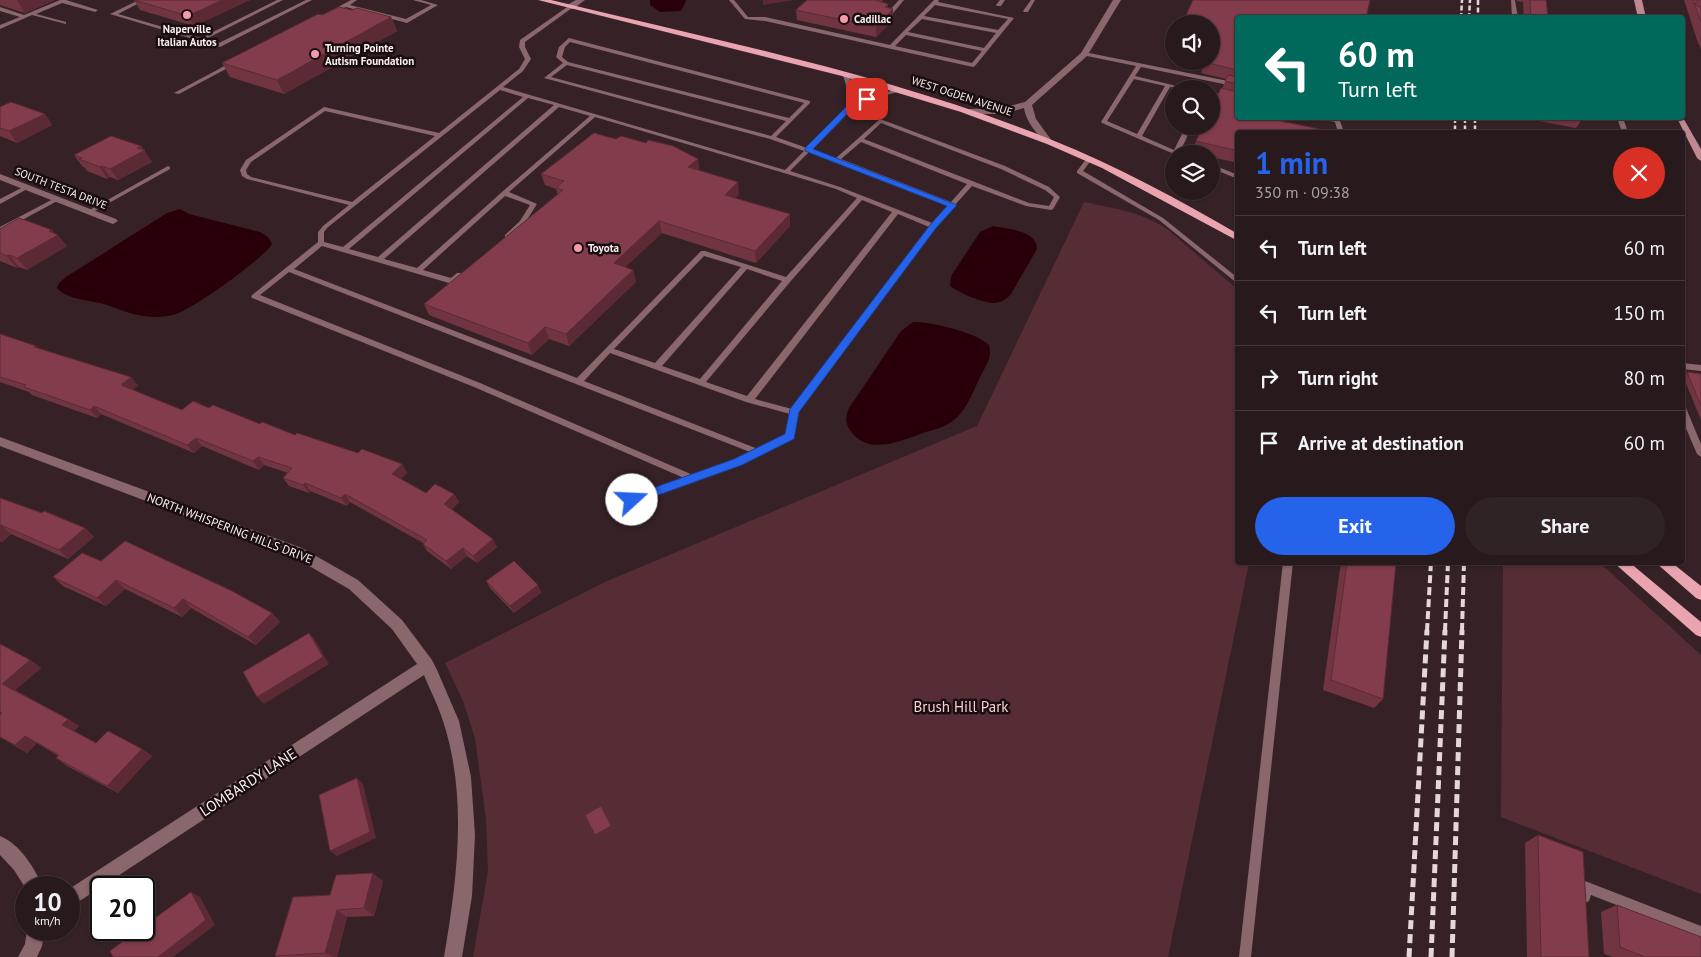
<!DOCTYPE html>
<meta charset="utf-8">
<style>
body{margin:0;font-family:"PT Sans",sans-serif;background:#302325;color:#f1f3f6;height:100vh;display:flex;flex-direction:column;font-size:19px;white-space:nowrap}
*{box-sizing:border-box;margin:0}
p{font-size:16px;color:#a5a1a3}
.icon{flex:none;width:28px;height:28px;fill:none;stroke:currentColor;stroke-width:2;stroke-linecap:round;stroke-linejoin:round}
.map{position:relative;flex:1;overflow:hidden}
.sheet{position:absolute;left:1235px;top:130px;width:450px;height:435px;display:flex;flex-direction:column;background:#281a1c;border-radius:5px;box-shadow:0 1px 4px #0004,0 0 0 1px #44383b}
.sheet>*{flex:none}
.guide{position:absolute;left:1235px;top:15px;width:450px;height:105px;border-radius:5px;box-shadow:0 1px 4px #0004,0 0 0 1px #44383b;background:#00695c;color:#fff;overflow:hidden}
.fabs{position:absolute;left:1165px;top:15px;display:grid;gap:10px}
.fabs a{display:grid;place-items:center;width:55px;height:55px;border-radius:50%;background:#281a1c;box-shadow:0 1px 4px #0004,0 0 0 1px #44383b;font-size:25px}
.speed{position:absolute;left:15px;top:876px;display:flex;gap:10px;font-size:25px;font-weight:700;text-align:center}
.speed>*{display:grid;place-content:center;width:65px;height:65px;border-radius:50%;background:#281a1c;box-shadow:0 1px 4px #0004,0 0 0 1px #44383b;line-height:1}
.speed small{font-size:12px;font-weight:400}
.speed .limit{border:2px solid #111;border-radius:8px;background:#fff;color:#111}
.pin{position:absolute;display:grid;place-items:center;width:42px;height:42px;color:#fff;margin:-21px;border-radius:10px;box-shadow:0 2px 8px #0006}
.me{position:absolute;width:55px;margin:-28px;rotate:70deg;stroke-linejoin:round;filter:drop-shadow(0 0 4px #0008)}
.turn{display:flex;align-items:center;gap:18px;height:105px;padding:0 20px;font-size:22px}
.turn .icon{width:65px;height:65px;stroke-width:2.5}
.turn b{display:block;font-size:35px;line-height:42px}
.round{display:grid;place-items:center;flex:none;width:52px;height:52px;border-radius:26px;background:#302325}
.head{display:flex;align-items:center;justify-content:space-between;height:85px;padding:0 20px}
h1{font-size:30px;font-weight:700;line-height:38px;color:#2563eb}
.cta{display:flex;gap:10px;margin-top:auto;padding:10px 20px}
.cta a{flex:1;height:58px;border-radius:30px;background:#2563eb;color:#fff;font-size:20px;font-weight:700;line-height:58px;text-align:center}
.cta a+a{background:#302325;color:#f1f3f6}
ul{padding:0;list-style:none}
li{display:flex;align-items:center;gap:15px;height:65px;padding:0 20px;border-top:1px solid #44383b}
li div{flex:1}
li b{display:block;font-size:19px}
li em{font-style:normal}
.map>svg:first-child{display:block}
.green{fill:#572d35}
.water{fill:#29000a}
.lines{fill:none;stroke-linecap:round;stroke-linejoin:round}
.service{fill:#89676c;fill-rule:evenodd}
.minor{fill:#89676c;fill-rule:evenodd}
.secondary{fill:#c08992;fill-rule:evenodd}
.primary{fill:#eaa4b0;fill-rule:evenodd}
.rail-far2{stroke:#e5d6d8;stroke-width:2.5;stroke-dasharray:5 2.5;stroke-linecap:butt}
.rail-far1{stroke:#e5d6d8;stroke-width:4;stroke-dasharray:8 4;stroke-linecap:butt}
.rail{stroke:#e5d6d8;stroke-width:5;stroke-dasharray:9 5;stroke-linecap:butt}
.wall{fill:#713441}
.shaded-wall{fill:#5c2a35}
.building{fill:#833c4c;stroke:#5c2a35}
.route{fill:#2563eb;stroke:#184099}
.poi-dot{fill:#f39aaa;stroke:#180e10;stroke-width:2}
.labels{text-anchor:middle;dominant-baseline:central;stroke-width:5;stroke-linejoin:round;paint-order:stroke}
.far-poi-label{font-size:11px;font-weight:bold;fill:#fdeef0;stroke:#180e10;text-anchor:start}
.far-street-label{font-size:11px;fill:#fdeef0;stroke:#180e10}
.street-label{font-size:12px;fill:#fdeef0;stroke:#180e10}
.near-park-label{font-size:15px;fill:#fbced5;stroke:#180e10}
.near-street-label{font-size:15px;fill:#fdeef0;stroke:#180e10}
</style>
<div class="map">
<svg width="1701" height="957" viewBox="0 0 1701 957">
<rect width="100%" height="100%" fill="#362226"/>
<g class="green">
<path d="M1084 202C1116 209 1139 211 1167 229L1237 289 1238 562 1249 563 1168 957H473L488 871 486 819 475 738 463 701 445 663 605 582 977 426Z"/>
<path d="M1503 563H1600L1701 655V894L1501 817Z"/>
</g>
<g class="water">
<path d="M650 0H686V1L681 11 660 12 650 5Z"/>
<path d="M180 209 189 214 260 232 268 237 272 244C262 260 199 304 181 312 173 316 163 317 155 317 134 317 118 308 100 303 86 300 67 299 57 288L59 283 66 277 167 213Z"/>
<path d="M993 226C1008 229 1037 230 1037 249L1011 294C1007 299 1001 303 994 303 983 303 959 293 950 286L951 276 980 232Z"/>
<path d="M913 322C930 321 978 333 989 345 993 357 985 367 980 377 972 394 965 415 948 424 941 429 931 430 923 433 901 441 870 455 852 433 845 424 845 418 849 408L901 331Z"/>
</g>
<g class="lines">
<g class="service">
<path d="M60 0H66L98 10 95 12 62 3 36 14 66 22V24L32 15 0 29V25L20 17 0 11V7L24 15Z"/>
<path d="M139 0H145L118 14 201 38 277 0H283L206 39 219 43 306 0H312L220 47 110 14Z"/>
<path d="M351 0H357L350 5 406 19 431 5 413 0H421L438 5 407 23 346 7 332 14 327 13Z"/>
<path d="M729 0H734L748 17H765L890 45 934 0H939L938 2 1014 18 975 66 973 67 765 21 745 19ZM935 5 1008 19 998 30 924 16ZM922 19 996 33 984 48 908 32ZM906 35 982 51 972 63 895 46Z"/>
<path d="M899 0H904L893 13H889V11Z"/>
<path d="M1000 0H1005L1001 6H997L996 5Z"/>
<path d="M1031 0H1035L1028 12H1024L1023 11Z"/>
<path d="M1511 0H1515L1518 18H1512Z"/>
<path d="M570 5 572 6V8L525 42V47L531 59 523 71 503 87 785 170 804 151 770 139 544 78 563 63 556 57 559 47 569 38 810 101V103L776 137 807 148 851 103 843 75 846 73 849 75 856 101 901 88 904 90 856 104 812 149 836 158 880 119 1005 166 1049 187 1060 197 1053 209 1051 210 1026 206 972 186 935 227 798 413 793 439 741 464 635 502H629L628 500 629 498 684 478 474 387 252 298 251 296 318 242V232L323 226 349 205 247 179 242 176 240 170 246 160 324 107 439 133 519 69 525 59 519 47 520 40ZM570 42 804 103 789 118 568 62 562 57 565 47ZM567 65 786 121 771 136 551 77ZM500 90 523 97 343 247 324 242V232L327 228ZM528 98 554 105 378 257 349 249ZM559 107 590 116 502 192 417 268 384 259ZM325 111 435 136 352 202 251 177 247 174 246 170 251 162ZM595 117 784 173 836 189 857 198 786 277 705 251H701L577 378 294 269 322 246 449 283H455L463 277V273H457L451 278 423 270 505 196 530 205 520 221 505 235V237H509L525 223 537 204 509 192ZM881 123 1001 169 1045 190 1054 197 1049 206 1029 203 864 139ZM861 142 967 184 951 202 841 159ZM809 152 947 206 932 223 840 187 790 171ZM862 200 892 212 747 396 706 382 790 282ZM898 214 929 227 792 409 755 399ZM704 256 741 267 655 363 614 349ZM747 269 782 281 700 379 662 366ZM289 272 750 452 735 460 693 475 480 383 260 295ZM610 353 746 402 790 414 786 435 758 449 584 381Z"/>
<path d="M1084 52 1238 83V87L1141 67 1135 76 1189 89 1170 87 1142 136 1174 150 1186 126H1192L1180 152 1182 154H1174L1102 123 1101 122 1136 66 1082 55V53ZM1134 79 1165 86 1137 134 1107 121Z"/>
<path d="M232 62 237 63 179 94 174 93Z"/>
<path d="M1211 92 1238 98V102L1211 96Z"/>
<path d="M1317 118 1335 119V118H1341L1340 121 1344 132H1338L1335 122Z"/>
<path d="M1617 118H1623L1628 132H1622Z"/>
<path d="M1089 157 1092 159 1083 171 1163 218 1238 278V284L1159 220 1077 173V171L1087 158Z"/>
<path d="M1211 164 1238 175V179L1211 168Z"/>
<path d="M168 166 170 167V169L91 213H87L86 212Z"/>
<path d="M27 185 30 187 29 188 0 204V199Z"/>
<path d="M57 197 60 199 59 200 0 232V227Z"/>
<path d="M1682 363 1701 365V371L1682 369Z"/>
<path d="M1682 405 1686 408 1701 444V457L1697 454 1682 419Z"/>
<path d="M1283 562H1293L1251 957H1239Z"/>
<path d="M1585 881 1701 926V938L1591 895 1589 901 1585 903 1581 901C1578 895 1578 889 1581 883Z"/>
</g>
<g class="minor">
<path d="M576 0H585L573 9H567V5Z"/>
<path d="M1113 0H1121L1087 56 1032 105 1036 119 1052 141 1051 143H1045C1036 132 1026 122 1024 108L1002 114H966V110L969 109 1002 108 1025 102 1081 53Z"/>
<path d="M0 174 116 219 118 221 113 224 110 223 0 180Z"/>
<path d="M0 437 302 548 358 580 402 620 432 660 437 670 459 721 471 777 475 835 472 896 462 957H444C457 880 468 797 443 721 438 705 430 690 424 675L69 908V889L417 664 392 629 349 589 292 556 0 446Z"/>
<path d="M0 836C20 844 35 868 43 888H26V889L14 870 0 855Z"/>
<path d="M27 930H45L42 946 37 957H18L25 944Z"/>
</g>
<g class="secondary">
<path d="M1634 0H1642L1646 18H1638Z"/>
<path d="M1682 116 1701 149V161L1697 158 1677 118H1682Z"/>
</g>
<g class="primary">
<path d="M538 0H551C719 41 891 75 1052 140 1117 166 1178 199 1238 234V241L1102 168 1047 144 961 112 842 76Z"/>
<path d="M1613 562H1629L1701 622V637L1696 635Z"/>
<path d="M1655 562H1671L1701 586V600L1696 598Z"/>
</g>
<g class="rail-far2">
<path d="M1478 0V18"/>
<path d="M1461 18 1462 0"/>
<path d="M1469 18 1470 0"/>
<path d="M1455 118V132"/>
<path d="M1465 118V132"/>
<path d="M1475 118V132"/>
</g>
<g class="rail-far1">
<path d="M1427 631 1431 562"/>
<path d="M1445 631 1448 562"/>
<path d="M1462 631 1464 562"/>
</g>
<g class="rail">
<path d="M1409 957 1427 630"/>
<path d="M1431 957 1445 630"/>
<path d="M1452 957 1462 630"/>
</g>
</g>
<g class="wall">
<path d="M0 0H55L25 13 0 5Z"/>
<path d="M134 0H250L194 26 140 10Z"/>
<path d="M807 0H883L881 2 888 8 893 9V20L876 37 797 20 796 10Z"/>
<path d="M1517 0H1546L1548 18H1524L1523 2 1517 1Z"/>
<path d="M1684 0H1701V49L1697 40Z"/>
<path d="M352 10 391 17 397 31 284 94 230 77 222 63 322 15Z"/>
<path d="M1238 18V163L1211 157V154H1199L1193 152 1196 141 1222 89 1226 79 1201 73 1205 61Z"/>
<path d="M1174 41V51L1171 50Z"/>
<path d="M0 107 45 114 52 125 17 143 0 136Z"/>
<path d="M1533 118H1583L1576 128 1533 120Z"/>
<path d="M616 139 698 159 699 170 739 194 735 198 790 226 756 263 662 233 625 267 633 270 636 282 569 346 549 339 532 355 429 315 424 304 558 195 556 189 545 185 541 174Z"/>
<path d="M141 146 152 162 118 180 110 177 107 179 87 171 85 168 82 166 74 155Z"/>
<path d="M0 229 55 234 67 246 27 270 19 267 17 268 0 261Z"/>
<path d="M0 334 36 346 38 348 138 385 132 390 182 410 209 408 295 435 358 453 402 464 407 473 400 479 426 493 454 494 459 502 452 509 497 547 477 563 467 556 451 569 427 551 423 544V543L350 502 347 506 310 491 309 493 289 486 283 478 288 473 264 465 259 470 202 446 194 453 101 414 97 418 32 395 29 392 0 382Z"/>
<path d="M1687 372 1701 374V420L1683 376Z"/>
<path d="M0 498 85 528 94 537 68 559 11 534 2 542 0 541Z"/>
<path d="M101 561 272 613 280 622 256 645 191 608 182 617 125 589 106 606 63 586 53 577Z"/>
<path d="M1341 562H1397L1395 565 1383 699 1374 708 1323 690Z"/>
<path d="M486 581 538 585 541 593 514 613 490 588Z"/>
<path d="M0 644 30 660 41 668 15 690 68 719 79 726 74 731 96 743 142 749 152 756 118 793 67 766 56 758 58 756 37 743 27 753 0 737V715L2 714 0 713Z"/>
<path d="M1538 835 1589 957H1527L1525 843Z"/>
<path d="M383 881 374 916 347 917 337 957H277L275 956 330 895Z"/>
<path d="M1617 905 1701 957H1613L1604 954 1601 912Z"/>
</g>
<g class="shaded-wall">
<path d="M17 0H55L25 13Z"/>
<path d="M222 0H250L194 26 188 16Z"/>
<path d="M763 0H794L763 5Z"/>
<path d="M888 4V14L893 9V20L876 37V27L885 7Z"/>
<path d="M391 17 397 31 284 94 277 80Z"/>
<path d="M45 114 52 125 17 143 9 131Z"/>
<path d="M141 146 152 162 118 180 110 169 137 148Z"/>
<path d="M698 159 699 170 688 167Z"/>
<path d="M102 166 110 177 107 179 100 167Z"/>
<path d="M738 182 739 194 726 207 725 195Z"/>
<path d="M790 214V226L756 263 755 251Z"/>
<path d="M659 221 662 233 617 275 614 263Z"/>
<path d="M52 230 56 235H58L67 246 27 270 17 258Z"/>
<path d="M9 255 19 267 17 268 7 256Z"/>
<path d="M633 270 636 282 569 346 566 334Z"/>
<path d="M545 327 549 339 532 355 528 343Z"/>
<path d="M131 377 138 385 128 394 121 385Z"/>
<path d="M94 406 101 414 97 418 90 410Z"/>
<path d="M196 438 202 446 194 453 187 445Z"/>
<path d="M258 457 264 465 259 470 253 461Z"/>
<path d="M402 464 407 473 397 483 392 474Z"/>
<path d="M305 483 310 491 309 493 303 485Z"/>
<path d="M345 494 350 502 347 506 341 498Z"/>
<path d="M454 494 459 502 448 512 444 504Z"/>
<path d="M1 525 11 534 2 542 0 540V526Z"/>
<path d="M85 528 94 537 68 559 59 550Z"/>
<path d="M493 539 497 547 477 563 473 556Z"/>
<path d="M463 548 467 556 451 569 446 561Z"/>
<path d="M116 580 125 589 106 606 97 598Z"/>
<path d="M538 585 541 593 514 613 510 606Z"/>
<path d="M183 599 191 608 182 617 174 608Z"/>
<path d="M272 613 280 622 256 645 248 637Z"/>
<path d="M309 633 315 640 329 664 264 704 257 697Z"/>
<path d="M30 660 41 668 14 691 2 684Z"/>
<path d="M68 719 79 726 72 732 62 725Z"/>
<path d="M25 736 37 743 27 753 15 745Z"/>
<path d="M142 749 152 756 118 793 107 786Z"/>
<path d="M357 778 363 784 376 838 337 856 330 851Z"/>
<path d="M601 806 612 829 597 838 595 835Z"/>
<path d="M373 873 383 881 374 916 364 908Z"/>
<path d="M191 892 200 897 215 925 173 957H158Z"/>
<path d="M337 910 347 917 337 957H333L325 953Z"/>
</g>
<g class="building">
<path d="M134 0H222L188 16Z"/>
<path d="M807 0H875L888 4 885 7 893 9 876 27 796 10Z"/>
<path d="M1193 0H1370L1366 18H1238V70L1204 62 1205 61H1211V24H1182Z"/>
<path d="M1530 0H1546L1548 18H1531Z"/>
<path d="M1693 0H1699L1695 3 1697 6 1701 7V22Z"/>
<path d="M339 7 352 10 357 8 391 17 277 80 222 63 318 14 322 15Z"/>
<path d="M1228 75 1238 77V84L1225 81Z"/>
<path d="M1221 88 1238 92V118H1266L1334 132H1238V151L1196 141 1203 126H1211V110Z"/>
<path d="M11 102 45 114 9 131 0 128V107Z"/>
<path d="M594 133 616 139 621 136 646 143 648 140 673 146 698 159 688 167 738 182 725 195 790 214 755 251 659 221 614 263 633 270 566 334 545 327 528 343 424 304 563 190 556 188 564 181 541 174Z"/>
<path d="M111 136 141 146 137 148 145 150 110 169 102 166 100 167 79 159 82 158 74 155Z"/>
<path d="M19 218 52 230 49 231 58 235 17 258 9 255 7 256 0 253V229Z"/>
<path d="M0 334 36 346 34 347 131 377 121 385 182 410 193 401 209 408 213 405 260 424 262 422 295 435 297 433 358 453 362 449 402 464 392 474 426 493 435 484 454 494 444 504 493 539 473 556 463 548 446 561 423 544 427 540 345 494 341 498 305 483 303 485 283 478 292 468 258 457 253 461 196 438 187 445 94 406 90 410 24 387 26 385 0 377Z"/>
<path d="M1687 372 1701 374V406Z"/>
<path d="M0 498 42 513 44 511 85 528 59 550 1 525 0 526Z"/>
<path d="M125 541 232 591 272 613 248 637 183 599 174 608 116 580 97 598 53 577 82 553 101 561Z"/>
<path d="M514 561 538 585 510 606 486 581Z"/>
<path d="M1347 562H1396L1383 699 1331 680Z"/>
<path d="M309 633 323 657 257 697 243 672Z"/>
<path d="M0 644 30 660 2 684 68 719 62 725 96 743 108 731 142 749 107 786 56 758 59 755 25 736 15 745 0 737V715L2 713 0 712Z"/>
<path d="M357 778 370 832 330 851 319 795Z"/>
<path d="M601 806 611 826 595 835 585 815Z"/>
<path d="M1538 835 1583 852 1589 957H1541Z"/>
<path d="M373 873 364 908 337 910 325 953 275 956 293 897 330 895 336 875Z"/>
<path d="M191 892 206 920 158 957H113L110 951 138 930H144V926Z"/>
<path d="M1617 905 1701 937V957H1645L1620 947Z"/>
</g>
<path class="route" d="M867 97H869V100L856 105 813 149 957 205 936 228 799 412 794 439 742 465 636 503H628L626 500 628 497 734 459 785 434 790 409 930 225 947 206 805 151V148L851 102Z"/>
<g class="poi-dot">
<circle cx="187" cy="15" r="5"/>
<circle cx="844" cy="19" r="5"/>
<circle cx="315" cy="54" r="5"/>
<circle cx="578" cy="248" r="5"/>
</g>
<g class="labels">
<g class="far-poi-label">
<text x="854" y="19">Cadillac</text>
<text x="187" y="29" text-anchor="middle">Naperville<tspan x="187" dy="13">Italian Autos</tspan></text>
<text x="325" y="48">Turning Pointe<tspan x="325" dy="13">Autism Foundation</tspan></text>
<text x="588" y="248">Toyota</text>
</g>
<g class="far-street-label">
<text transform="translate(962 96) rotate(18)">WEST OGDEN AVENUE</text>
<text transform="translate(61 188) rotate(21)">SOUTH TESTA DRIVE</text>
</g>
<g class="street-label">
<text transform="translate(230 528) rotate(21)">NORTH WHISPERING HILLS DRIVE</text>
</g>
<g class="near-park-label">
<text x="961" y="706">Brush Hill Park</text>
</g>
<g class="near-street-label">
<text transform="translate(248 782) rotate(-33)">LOMBARDY LANE</text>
</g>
</g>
</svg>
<div class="fabs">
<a><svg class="icon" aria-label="sound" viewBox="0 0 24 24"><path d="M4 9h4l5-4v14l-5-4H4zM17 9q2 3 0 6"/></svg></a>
<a><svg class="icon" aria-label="search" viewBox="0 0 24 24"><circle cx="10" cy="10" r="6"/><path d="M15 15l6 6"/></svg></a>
<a><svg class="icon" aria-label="layers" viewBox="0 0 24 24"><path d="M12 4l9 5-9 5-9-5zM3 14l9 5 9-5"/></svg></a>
</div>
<div class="speed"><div>10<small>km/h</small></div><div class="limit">20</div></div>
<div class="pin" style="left:867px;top:99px;background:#d93025"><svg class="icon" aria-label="arrive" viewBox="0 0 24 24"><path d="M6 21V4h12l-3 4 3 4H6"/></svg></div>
<svg class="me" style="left:632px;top:500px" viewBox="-20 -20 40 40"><circle r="19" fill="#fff"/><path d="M0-13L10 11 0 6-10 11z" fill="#2563eb"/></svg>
<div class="guide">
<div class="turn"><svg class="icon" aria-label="left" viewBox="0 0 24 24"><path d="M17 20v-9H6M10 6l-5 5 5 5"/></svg><div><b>60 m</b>Turn left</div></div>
</div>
<section class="sheet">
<div class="head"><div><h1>1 min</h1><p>350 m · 09:38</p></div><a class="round" style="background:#d93025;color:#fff"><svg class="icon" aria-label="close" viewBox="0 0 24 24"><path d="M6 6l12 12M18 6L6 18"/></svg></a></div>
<ul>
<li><svg class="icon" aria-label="left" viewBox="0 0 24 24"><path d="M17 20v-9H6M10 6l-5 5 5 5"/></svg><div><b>Turn left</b></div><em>60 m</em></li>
<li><svg class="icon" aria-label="left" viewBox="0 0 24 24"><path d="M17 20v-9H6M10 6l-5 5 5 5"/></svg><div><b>Turn left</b></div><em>150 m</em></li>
<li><svg class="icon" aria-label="right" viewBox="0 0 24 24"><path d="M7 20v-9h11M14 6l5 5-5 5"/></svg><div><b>Turn right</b></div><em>80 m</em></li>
<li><svg class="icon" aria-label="arrive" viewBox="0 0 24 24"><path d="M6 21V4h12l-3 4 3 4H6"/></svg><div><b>Arrive at destination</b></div><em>60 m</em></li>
</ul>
<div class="cta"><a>Exit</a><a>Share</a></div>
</section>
</div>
